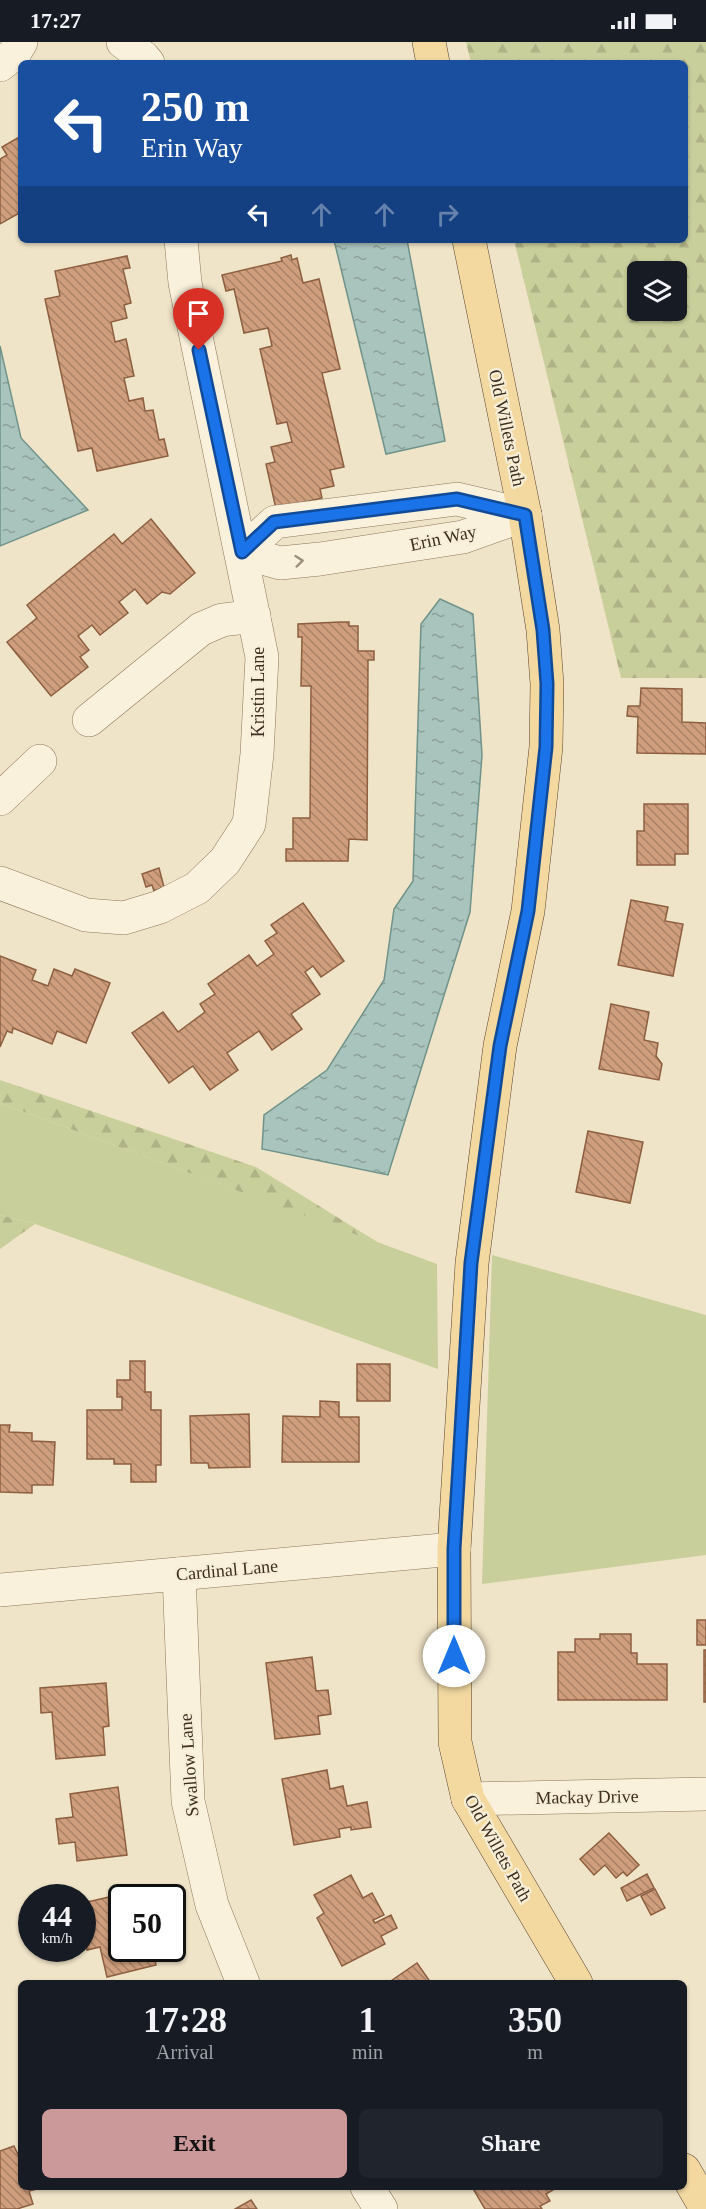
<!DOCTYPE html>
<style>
body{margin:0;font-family:Georgia,serif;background:#20242c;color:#f1f3f6;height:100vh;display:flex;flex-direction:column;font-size:22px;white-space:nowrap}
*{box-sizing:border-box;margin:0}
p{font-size:20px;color:#9ea1a6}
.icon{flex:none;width:33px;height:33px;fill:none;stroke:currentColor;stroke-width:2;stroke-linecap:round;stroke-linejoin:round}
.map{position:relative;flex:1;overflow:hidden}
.panel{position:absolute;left:18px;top:1938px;width:669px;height:210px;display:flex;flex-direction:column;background:#171b24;border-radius:9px;box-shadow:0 2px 4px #0004}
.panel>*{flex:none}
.banner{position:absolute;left:18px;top:18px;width:670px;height:183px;border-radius:9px;box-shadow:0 2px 4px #0004;background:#1a4fa0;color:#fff;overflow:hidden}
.controls{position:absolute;left:627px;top:219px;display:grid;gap:12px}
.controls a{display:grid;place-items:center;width:60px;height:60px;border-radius:9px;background:#171b24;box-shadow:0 2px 4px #0004;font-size:30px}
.speed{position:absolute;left:18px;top:1842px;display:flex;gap:12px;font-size:30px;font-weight:700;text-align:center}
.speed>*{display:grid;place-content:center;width:78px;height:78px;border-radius:50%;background:#171b24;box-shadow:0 2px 4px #0004;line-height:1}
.speed small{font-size:15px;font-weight:400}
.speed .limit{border:3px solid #111;border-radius:9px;background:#fff;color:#111}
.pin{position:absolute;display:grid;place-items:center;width:51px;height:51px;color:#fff;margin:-62px -26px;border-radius:50% 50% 50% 0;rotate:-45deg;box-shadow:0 0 6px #0007}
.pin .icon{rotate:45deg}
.me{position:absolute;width:66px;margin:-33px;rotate:0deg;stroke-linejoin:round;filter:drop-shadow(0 0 4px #0008)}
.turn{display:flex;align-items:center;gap:21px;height:126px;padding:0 24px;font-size:27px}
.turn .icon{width:78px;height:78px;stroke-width:2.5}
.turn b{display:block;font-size:42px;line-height:51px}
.lanes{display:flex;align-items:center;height:57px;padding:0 24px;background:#0003;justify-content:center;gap:30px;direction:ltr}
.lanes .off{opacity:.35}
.eta{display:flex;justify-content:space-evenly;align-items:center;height:102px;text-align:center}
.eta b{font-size:36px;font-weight:800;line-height:42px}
.cta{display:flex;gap:12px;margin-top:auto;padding:12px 24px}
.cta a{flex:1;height:69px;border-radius:9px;background:#cc999b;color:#111;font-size:24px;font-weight:800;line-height:69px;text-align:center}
.cta a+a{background:#20242c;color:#f1f3f6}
.status{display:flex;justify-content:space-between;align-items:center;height:42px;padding:0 30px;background:#171b24;direction:ltr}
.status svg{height:16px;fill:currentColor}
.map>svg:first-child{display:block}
.green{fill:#c9cf9b}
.forest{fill:url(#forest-firs);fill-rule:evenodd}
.water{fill:url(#water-ripples);stroke:#6f938a;stroke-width:1.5}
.building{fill:url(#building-back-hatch);stroke:#8d5f41;stroke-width:1.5}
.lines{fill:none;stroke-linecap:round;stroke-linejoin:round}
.minor-casing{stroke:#8d765c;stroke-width:34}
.major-casing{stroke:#5b4430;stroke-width:34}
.minor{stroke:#faf1dc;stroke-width:33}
.major{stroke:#f3d9a0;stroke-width:33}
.oneway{stroke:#9c907e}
.route-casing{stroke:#114b97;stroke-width:15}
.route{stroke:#1a73e8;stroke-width:10}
.labels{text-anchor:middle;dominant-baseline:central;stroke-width:4.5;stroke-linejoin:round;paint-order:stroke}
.street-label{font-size:18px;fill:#3d2e20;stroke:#f7eed8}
</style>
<div class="status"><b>17:27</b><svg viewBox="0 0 49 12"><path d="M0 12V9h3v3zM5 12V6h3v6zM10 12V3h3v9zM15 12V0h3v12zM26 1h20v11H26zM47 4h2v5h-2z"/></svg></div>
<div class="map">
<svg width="706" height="2167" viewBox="0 0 706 2167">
<defs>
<pattern id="forest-firs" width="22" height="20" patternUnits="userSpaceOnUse" patternTransform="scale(1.5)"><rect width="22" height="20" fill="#c9cf9b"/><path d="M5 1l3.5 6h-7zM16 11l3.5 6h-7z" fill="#aeb285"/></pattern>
<pattern id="water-ripples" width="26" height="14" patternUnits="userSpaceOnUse" patternTransform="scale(1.5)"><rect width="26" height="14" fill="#a9c4bc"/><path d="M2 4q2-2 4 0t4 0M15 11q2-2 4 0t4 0" fill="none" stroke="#8ba098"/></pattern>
<pattern id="building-back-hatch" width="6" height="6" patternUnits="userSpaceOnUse" patternTransform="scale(1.5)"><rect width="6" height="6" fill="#cf9f7d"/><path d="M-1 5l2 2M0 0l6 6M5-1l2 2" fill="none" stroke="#a98266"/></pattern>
</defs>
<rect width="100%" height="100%" fill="#f0e4c8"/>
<g class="green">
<path d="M0 1061 437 1222 438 1327 35 1182 0 1173Z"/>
<path d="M492 1213 706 1273V1513L482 1542Z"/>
</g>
<g class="forest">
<path d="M466 0H706V636H621L514 198H686V21H471ZM638 230H676V268H638Z"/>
<path d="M0 1038 256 1125 379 1201 0 1061Z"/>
<path d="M0 1173 35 1182 0 1207Z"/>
</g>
<g class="water">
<path d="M334 198H407L445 399 386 412Z"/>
<path d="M0 304 21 396 88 468 0 504Z"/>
<path d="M440 557 473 572 482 713 470 870 388 1133 262 1107 264 1073 327 1028 384 938 394 867 413 839 421 582Z"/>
</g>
<g class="building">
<path d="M21 94V170L0 182V117L7 113 2 105Z"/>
<path d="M291 213 292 218 297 216 303 241 319 237 340 327 322 331 344 425 330 428 334 444 320 447 322 456 276 467 266 422 275 420 271 405 292 400 287 380 277 382 260 307 272 304 268 286 244 291 234 247 226 249 222 233 282 219 281 216Z"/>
<path d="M127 214 130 226 123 227 131 261 124 263 127 276 111 280 115 300 126 297 134 334 124 336 129 359 143 356 145 369 153 368 159 398 164 397 168 414 97 429 92 406 78 409 45 257 60 254 55 229Z"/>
<path d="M151 477 195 531 170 552 162 550 147 562 135 547 119 560 128 571 100 593 92 583 78 594 89 608 80 615 88 625 51 654 7 600 37 576 27 563 114 492 122 502Z"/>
<path d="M340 580H349V584H358V609H374V618H368L367 798 349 797 348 819H286V807H293V776H310L311 644H301L302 595H298V582Z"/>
<path d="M641 646 682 647V680L706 681V712L637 711 638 675 627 674 628 664H640Z"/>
<path d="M644 762H688V812H675V823H637V789H644Z"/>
<path d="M159 826 164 845 154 849 152 843 146 845 142 832Z"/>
<path d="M631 858 668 865 665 879 683 882 673 934 618 923Z"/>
<path d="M303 861 344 919 321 935 313 924 305 930 320 952 291 972 302 987 272 1008 259 989 227 1011 238 1028 210 1048 193 1024 169 1041 132 991 163 970 178 990 205 970 200 962 215 952 208 942 249 913 257 924 274 912 265 899 277 891 271 883Z"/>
<path d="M0 914 36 928 32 938 48 944 54 927 72 934 75 927 110 941 86 1001 57 989 52 1002 13 986 12 991 7 989 0 1005Z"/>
<path d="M611 962 649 970 644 998 658 1001 656 1014 662 1022 659 1038 599 1027Z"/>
<path d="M588 1089 643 1100 630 1161 576 1150Z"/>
<path d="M130 1319H145V1350H151V1368H161V1423H156V1440H131V1422H114V1417H87V1368H122V1355H117V1338H130Z"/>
<rect x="357" y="1322" width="33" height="37"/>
<path d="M320 1359 339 1360V1375H359V1420H282L283 1374 320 1375Z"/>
<path d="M249 1372 250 1425 209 1426 208 1421H191L190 1374Z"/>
<path d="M0 1383H10L9 1390 32 1391V1399L55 1400 53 1443H32V1451L0 1450Z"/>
<rect x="697" y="1578" width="9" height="25"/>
<path d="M600 1592H631V1611H637V1622H667V1658H558V1610H575V1597H600Z"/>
<rect x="704" y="1608" width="2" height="52"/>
<path d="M312 1615 316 1649 328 1648 331 1672 318 1674 320 1692 275 1697 266 1621Z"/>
<path d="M106 1641 109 1684 103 1685 105 1713 56 1717 52 1670 41 1671 40 1646Z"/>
<path d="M327 1728 330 1747 343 1744 347 1764 367 1760 371 1785 351 1788V1785L339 1787 340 1795 294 1803 282 1737Z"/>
<path d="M118 1745 127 1813 77 1819 75 1800 59 1802 56 1777 73 1775 70 1752Z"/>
<path d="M609 1791 639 1823 627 1834 623 1830 616 1836 605 1823 594 1833 580 1817Z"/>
<path d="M647 1832 654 1846 627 1859 621 1846Z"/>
<path d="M351 1833 363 1856 372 1851 384 1873 373 1878 375 1881 391 1873 397 1886 381 1894 385 1902 342 1924 317 1876 324 1871 314 1853Z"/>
<path d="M655 1847 665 1866 651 1873 641 1854Z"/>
<path d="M131 1850 133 1856H122V1906H152L156 1923 107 1935 100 1905 87 1908 82 1883 92 1880 87 1860Z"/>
<path d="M417 1921 431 1941H388Z"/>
<path d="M14 2104 21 2119V2145L37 2147 29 2149 33 2162 17 2167H0V2109Z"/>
<path d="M472 2145H558L546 2152 550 2159 540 2164 542 2167H485Z"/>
<path d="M251 2158 257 2167H235Z"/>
</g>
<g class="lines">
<g class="minor-casing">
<g id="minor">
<path d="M123 0 143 15 148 21"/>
<path d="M0 23 14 12 21 0"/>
<path d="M242 510 275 480 457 457 525 473"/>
<path d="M242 510 280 521 320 517 463 495 525 473"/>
<path d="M89 678 201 587 222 578 254 574"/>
<path d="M0 757 40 719"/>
<path d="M0 841 86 873 124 876 160 865 197 846 225 819 249 782 257 712 262 615 185 241 181 198"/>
<path d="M179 1532 188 1759 212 1863 243 1941"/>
<path d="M0 1548 454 1507"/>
<path d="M468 1757 706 1752"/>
<path d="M367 2145 381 2167"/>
</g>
</g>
<g class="major-casing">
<g id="major">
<path d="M429 0 433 21"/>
<path d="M469 198 525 473 543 588 547 642 546 705 528 869 500 1004 472 1221 454 1507 455 1700 468 1757 576 1941"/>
<path d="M684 2128 706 2166"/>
</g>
</g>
<use href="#minor" class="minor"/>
<use href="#major" class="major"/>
</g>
<defs><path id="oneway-chevron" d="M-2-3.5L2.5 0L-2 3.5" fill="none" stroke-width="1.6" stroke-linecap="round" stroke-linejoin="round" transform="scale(1.5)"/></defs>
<use class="oneway" href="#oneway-chevron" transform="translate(299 519) rotate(-6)"/>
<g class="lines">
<g class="route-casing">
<path id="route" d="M199 308 242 510 274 480 457 457 525 473 543 588 547 642 546 705 528 869 500 1004 471 1221 454 1507V1614"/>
</g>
<use href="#route" class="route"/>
</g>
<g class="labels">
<g class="street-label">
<text transform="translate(507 386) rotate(78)">Old Willets Path</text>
<text transform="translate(443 496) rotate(-12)">Erin Way</text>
<text transform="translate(258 650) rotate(-90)">Kristin Lane</text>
<text transform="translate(227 1528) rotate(-5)">Cardinal Lane</text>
<text transform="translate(189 1723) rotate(-94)">Swallow Lane</text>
<text transform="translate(587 1755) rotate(-1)">Mackay Drive</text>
<text transform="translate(498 1806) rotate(61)">Old Willets Path</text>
</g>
</g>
</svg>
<div class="controls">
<a><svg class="icon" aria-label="layers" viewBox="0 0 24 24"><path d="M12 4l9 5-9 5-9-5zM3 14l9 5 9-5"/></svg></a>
</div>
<div class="speed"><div>44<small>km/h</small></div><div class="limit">50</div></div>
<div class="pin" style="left:199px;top:308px;background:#d93025"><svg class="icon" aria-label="arrive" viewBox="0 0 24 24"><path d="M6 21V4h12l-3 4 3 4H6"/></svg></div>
<svg class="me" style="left:454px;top:1614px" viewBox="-20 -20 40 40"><circle r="19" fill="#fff"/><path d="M0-13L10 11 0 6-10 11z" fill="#1a73e8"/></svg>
<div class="banner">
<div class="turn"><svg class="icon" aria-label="left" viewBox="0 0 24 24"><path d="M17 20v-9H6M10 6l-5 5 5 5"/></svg><div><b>250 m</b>Erin Way</div></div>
<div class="lanes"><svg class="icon" aria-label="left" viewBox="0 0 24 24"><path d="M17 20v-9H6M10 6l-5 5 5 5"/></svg><svg class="icon off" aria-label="ahead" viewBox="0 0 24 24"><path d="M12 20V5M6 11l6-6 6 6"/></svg><svg class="icon off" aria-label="ahead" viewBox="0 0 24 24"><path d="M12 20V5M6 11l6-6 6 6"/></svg><svg class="icon off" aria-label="right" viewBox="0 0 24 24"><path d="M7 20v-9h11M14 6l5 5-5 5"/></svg></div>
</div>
<section class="panel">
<div class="eta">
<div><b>17:28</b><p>Arrival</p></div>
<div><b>1</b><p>min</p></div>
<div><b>350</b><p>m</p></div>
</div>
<div class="cta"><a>Exit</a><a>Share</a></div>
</section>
</div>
